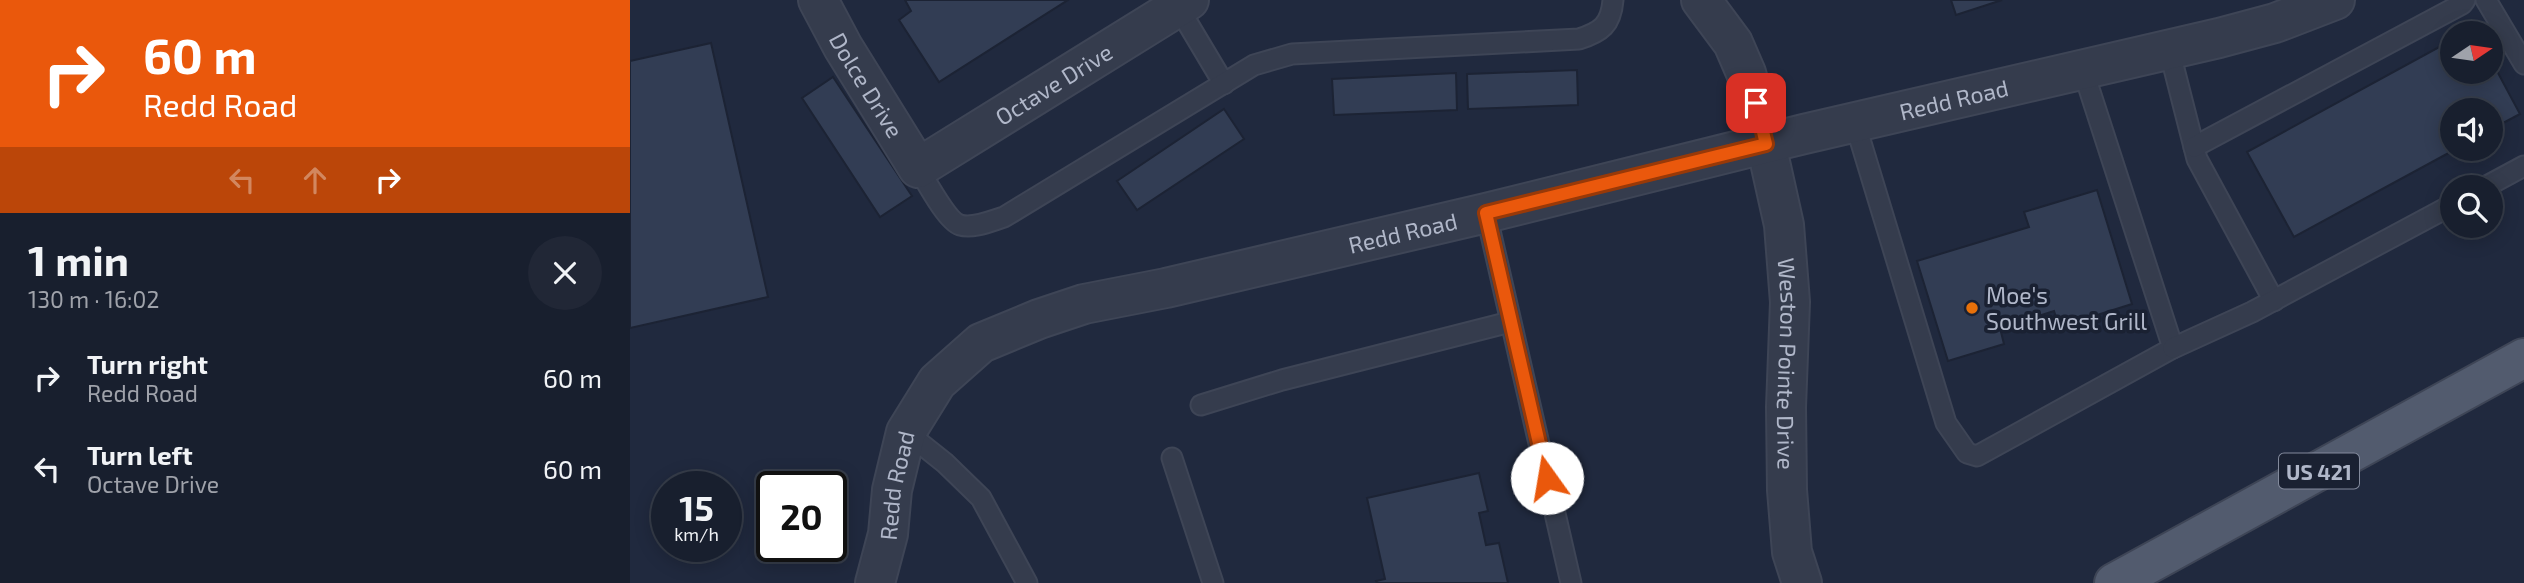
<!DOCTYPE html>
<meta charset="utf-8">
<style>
body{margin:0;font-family:"Exo 2",sans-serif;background:#212736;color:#f1f3f6;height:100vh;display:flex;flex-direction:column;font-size:26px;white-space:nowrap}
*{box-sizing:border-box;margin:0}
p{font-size:23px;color:#9fa2aa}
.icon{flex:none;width:38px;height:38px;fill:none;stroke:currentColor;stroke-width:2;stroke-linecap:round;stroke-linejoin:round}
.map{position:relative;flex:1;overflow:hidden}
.panel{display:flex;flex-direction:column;background:#181f2e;width:630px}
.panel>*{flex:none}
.guide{background:#ea580c;color:#fff;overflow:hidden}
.needle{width:46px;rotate:77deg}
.tools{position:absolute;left:1810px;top:21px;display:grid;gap:14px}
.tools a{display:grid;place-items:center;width:63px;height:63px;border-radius:50%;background:#181f2e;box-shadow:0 4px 18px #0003,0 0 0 2px #363d4a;font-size:35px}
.speed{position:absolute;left:21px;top:471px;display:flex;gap:14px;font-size:35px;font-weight:700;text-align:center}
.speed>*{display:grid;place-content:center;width:91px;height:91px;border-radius:50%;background:#181f2e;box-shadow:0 4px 18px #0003,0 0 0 2px #363d4a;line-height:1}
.speed small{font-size:18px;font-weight:400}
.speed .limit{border:4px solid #111;border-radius:10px;background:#fff;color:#111}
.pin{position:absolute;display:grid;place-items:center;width:60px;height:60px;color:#fff;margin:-30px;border-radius:14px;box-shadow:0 4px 10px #0006}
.me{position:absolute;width:77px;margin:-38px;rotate:347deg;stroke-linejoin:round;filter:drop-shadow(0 0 5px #0008)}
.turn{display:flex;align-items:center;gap:24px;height:147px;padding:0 28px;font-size:32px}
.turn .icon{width:91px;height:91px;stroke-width:2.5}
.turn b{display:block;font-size:49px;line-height:60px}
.lanes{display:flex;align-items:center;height:66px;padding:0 28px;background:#0003;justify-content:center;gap:35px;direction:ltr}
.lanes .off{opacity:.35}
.round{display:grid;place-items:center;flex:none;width:74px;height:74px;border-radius:37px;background:#212736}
.summary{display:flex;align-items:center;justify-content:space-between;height:119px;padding:0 28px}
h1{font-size:42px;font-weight:700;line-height:52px}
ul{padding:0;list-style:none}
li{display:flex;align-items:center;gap:21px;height:91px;padding:0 28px}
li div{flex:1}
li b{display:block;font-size:26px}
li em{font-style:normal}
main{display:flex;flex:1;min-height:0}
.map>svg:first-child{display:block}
.building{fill:#323d54;stroke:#1c2334;stroke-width:2}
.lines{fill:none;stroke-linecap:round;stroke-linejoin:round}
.service-casing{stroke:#3e4556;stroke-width:23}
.minor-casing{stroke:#3e4556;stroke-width:42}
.primary-casing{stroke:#3e4556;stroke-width:42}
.service{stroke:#353c4d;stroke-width:19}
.minor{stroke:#353c4d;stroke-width:38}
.primary{stroke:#525b6e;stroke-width:38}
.route-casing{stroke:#983908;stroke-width:18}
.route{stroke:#ea580c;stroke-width:12}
.food-dot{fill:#e8710a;stroke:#1a2132;stroke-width:2.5}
.labels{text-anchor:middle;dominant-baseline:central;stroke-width:7;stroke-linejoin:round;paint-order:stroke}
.shield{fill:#1a2132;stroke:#838a9c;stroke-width:2}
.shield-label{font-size:21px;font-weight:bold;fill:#b0b7c9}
.street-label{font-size:23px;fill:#b0b7c9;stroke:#1a2132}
.poi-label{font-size:23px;fill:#b0b7c9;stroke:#1a2132;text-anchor:start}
</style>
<main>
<section class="panel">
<div class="guide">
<div class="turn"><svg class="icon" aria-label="right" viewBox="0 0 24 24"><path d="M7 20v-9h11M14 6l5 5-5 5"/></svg><div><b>60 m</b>Redd Road</div></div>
<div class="lanes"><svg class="icon off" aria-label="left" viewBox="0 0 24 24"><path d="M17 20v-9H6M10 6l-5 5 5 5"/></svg><svg class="icon off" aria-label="ahead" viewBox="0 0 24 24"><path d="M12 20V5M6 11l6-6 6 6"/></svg><svg class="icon" aria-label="right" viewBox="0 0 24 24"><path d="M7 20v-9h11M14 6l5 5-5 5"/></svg></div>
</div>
<div class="summary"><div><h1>1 min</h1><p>130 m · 16:02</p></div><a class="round"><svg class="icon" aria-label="close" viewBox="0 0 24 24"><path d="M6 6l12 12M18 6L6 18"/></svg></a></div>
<ul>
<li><svg class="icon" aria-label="right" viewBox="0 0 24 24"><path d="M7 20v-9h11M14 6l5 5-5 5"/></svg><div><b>Turn right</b><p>Redd Road</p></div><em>60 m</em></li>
<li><svg class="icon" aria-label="left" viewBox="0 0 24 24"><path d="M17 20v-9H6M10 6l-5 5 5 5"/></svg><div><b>Turn left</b><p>Octave Drive</p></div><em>60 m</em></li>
</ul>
</section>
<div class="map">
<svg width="1894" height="583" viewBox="0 0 1894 583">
<rect width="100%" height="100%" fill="#20293e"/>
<g class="building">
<path d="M275 0H438L309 82 269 20 281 11Z"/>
<path d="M1321 0H1372L1326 15Z"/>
<path d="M1822 40V72H1860V58L1890 114 1860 130V110H1822V149H1826L1664 237 1617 152Z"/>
<path d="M81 43 138 297 0 328V61Z"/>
<path d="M947 70 948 105 838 109 837 74Z"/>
<path d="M826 73 827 110 704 115 702 79Z"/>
<path d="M203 77 282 196 250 217 172 98Z"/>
<path d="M594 109 614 139 507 210 487 181Z"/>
<path d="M1467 190 1502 304 1429 327 1424 311 1370 328 1374 344 1318 361 1287 261 1399 227 1394 212Z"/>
<path d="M849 473 858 511 849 513 856 545 869 543 878 583H747L746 581 755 579 737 498Z"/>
</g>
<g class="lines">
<g class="service-casing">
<g id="service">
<path d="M1856 0 1894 64"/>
<path d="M548 7 594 84"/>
<path d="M1539 49 1567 159 1644 301"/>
<path d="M1225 123 1316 423 1337 453 1347 456 1543 348 1453 70"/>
<path d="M1564 147 1832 4 1835 0"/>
<path d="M288 168C296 181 317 221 330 225 343 229 361 221 374 217L624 65 662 54 949 39C971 32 981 25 983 0"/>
<path d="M1855 187 1894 166"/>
<path d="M856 213 941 583"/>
<path d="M1543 348 1622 312 1822 205"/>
<path d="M571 405 652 380 880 322"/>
<path d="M276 432 315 463 351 498 397 583"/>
<path d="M542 458 583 583"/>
</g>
</g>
<g class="minor-casing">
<g id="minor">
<path id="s1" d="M188 0 213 47 288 168 559 0"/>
<path id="s2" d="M1071 0 1103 43 1116 73 1136 144 1154 225 1160 302 1156 407 1157 490 1162 552 1172 583"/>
<path id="s3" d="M245 583 258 534 262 490 276 432 307 382 351 343 409 319 454 304 536 288 856 213 1174 134 1589 38 1645 23 1705 0"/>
</g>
</g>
<g class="primary-casing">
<path id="primary" d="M1484 583 1894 358"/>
</g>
<use href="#service" class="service"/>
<use href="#minor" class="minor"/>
<use href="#primary" class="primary"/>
</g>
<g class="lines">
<g class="route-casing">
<path id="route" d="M917 478 856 213 1136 144 1126 103"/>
</g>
<use href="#route" class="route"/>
</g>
<circle class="food-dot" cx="1342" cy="308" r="7"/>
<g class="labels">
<rect class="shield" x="1649" y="453.5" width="80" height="35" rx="5"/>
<g class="shield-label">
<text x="1689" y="471">US 421</text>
</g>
<g class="street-label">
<text stroke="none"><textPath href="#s1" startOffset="355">Octave Drive</textPath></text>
<text stroke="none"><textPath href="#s1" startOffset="98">Dolce Drive</textPath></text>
<text stroke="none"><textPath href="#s3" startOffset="1276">Redd Road</textPath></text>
<text stroke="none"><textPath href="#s3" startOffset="709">Redd Road</textPath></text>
<text stroke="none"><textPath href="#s2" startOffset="382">Weston Pointe Drive</textPath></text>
<text stroke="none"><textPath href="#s3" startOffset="100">Redd Road</textPath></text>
</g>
<g class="poi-label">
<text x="1356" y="295">Moe's<tspan x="1356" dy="26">Southwest Grill</tspan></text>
</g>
</g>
</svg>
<div class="tools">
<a><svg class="needle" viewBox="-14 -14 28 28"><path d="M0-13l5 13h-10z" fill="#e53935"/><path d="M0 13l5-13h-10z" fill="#9fa2aa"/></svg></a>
<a><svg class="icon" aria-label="sound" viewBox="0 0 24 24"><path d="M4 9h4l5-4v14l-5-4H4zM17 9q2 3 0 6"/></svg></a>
<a><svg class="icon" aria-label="search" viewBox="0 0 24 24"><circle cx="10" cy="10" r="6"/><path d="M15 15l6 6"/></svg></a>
</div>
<div class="speed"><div>15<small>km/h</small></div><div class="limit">20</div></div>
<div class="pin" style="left:1126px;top:103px;background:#d93025"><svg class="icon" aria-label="arrive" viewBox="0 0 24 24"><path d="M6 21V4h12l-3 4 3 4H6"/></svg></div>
<svg class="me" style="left:917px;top:478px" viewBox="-20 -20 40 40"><circle r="19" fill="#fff"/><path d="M0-13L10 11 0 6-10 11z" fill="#ea580c"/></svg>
</div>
</main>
